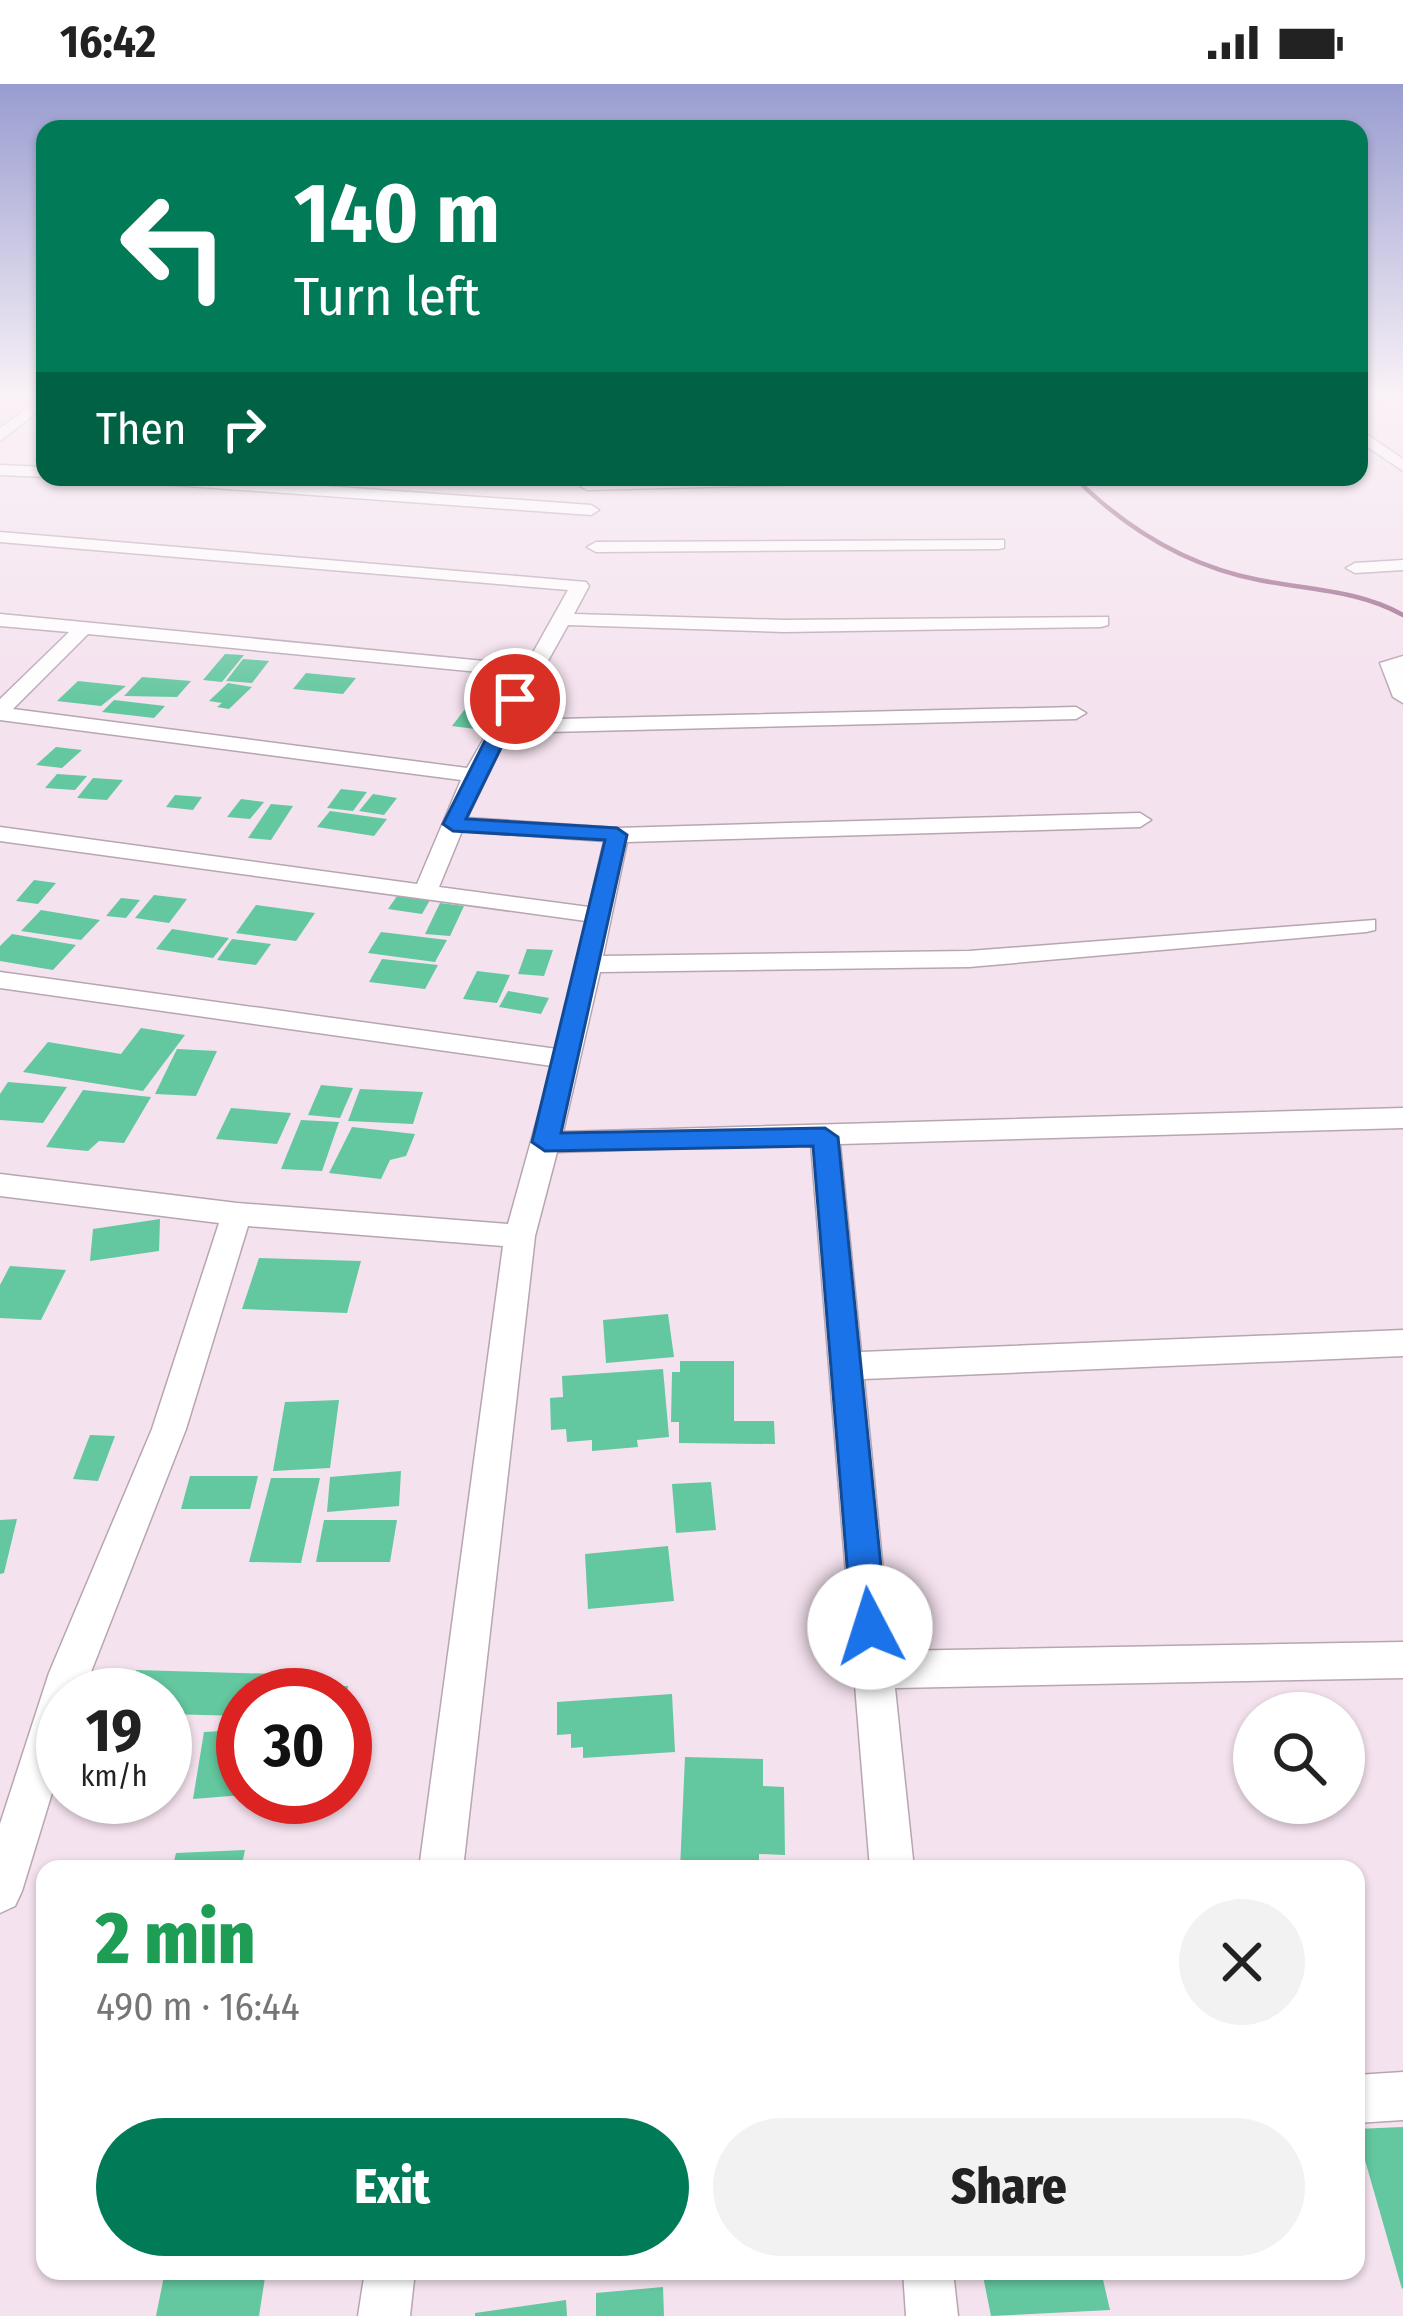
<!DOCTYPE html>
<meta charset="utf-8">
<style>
body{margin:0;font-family:"Fira Sans Condensed",sans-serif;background:#f2f2f2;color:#222;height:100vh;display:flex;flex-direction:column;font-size:45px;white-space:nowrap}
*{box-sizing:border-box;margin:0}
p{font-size:39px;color:#767676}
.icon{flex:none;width:66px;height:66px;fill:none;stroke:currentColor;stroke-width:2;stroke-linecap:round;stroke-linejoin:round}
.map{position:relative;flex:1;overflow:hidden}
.sheet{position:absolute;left:36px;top:1776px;width:1329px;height:420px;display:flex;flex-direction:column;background:#fff;border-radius:24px;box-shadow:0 3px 9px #0004}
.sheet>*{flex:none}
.guide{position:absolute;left:36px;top:36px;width:1332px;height:366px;border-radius:24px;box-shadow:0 3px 9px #0004;background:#007a57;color:#fff;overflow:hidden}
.controls{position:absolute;left:1233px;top:1608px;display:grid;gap:24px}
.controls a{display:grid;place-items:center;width:132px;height:132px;border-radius:50%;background:#fff;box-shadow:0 3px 9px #0004;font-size:60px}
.speed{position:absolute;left:36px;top:1584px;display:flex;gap:24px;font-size:60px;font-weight:700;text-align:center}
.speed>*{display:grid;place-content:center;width:156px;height:156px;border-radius:50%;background:#fff;box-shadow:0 3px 9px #0004;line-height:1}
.speed small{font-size:30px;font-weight:400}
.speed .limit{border:18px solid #d22;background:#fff;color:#111}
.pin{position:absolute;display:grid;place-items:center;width:102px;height:102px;color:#fff;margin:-51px;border:6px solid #fff;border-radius:50%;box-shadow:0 3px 12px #0007}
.me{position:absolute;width:132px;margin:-66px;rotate:355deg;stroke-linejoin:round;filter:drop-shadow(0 0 9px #0008)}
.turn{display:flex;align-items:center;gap:42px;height:252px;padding:0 60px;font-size:54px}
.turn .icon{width:156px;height:156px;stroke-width:2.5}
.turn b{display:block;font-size:84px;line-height:102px}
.then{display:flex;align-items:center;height:114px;padding:0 60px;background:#0003;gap:24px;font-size:45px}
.round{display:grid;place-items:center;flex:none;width:126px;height:126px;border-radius:63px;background:#f2f2f2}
.head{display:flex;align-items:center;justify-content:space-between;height:204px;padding:0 60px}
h1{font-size:72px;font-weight:800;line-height:90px;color:#1e9e55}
.cta{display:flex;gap:24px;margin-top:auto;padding:24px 60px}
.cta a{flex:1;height:138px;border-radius:72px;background:#007a57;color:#fff;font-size:48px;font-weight:800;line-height:138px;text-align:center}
.cta a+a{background:#f2f2f2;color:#222}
.status{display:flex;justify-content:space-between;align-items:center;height:84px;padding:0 60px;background:#fff;direction:ltr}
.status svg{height:33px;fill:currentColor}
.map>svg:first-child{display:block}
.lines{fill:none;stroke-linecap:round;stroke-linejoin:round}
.stream{stroke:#966286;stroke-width:4.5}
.building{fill:#63c79f}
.service-casing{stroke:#b7a6b1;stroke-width:3}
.minor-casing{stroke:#b7a6b1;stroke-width:3}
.service{fill:#fff;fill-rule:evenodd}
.minor{fill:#fff;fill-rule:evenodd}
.route{fill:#1a73e8;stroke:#114b97;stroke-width:3}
</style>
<div class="status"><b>16:42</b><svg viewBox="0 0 49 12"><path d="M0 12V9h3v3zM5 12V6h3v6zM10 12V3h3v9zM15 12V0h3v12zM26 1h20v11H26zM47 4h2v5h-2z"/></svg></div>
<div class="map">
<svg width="1403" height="2232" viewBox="0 0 1403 2232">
<rect width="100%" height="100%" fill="#f4e2ee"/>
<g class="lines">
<path class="stream" d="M1074 393C1125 444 1187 482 1259 496 1309 506 1358 506 1403 531"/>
</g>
<g class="building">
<path d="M225 570 244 571 222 598 203 596Z"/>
<path d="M243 575 269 577 252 599 226 597Z"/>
<path d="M306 589 356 594 343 610 293 605Z"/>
<path d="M482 589 510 593 502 605 473 602Z"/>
<path d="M142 593 191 597 177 613 124 612Z"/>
<path d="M78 597 126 602 101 622 57 617Z"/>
<path d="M228 599 252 603 229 625 217 623 222 619 209 617Z"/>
<path d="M114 616 165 622 154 634 102 628Z"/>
<path d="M465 625 504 630 490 647 452 642Z"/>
<path d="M56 663 82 666 62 684 36 681Z"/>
<path d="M57 690 87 692 75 706 45 704Z"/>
<path d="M93 694 123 696 107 716 77 714Z"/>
<path d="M341 705 367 708 353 727 327 724Z"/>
<path d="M373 710 397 714 384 731 359 727Z"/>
<path d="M175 711 202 713 193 726 166 723Z"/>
<path d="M241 715 264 718 250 735 227 733Z"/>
<path d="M271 720 293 722 271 756 248 754Z"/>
<path d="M330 727 387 735 374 752 317 743Z"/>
<path d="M34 796 56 799 38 820 16 817Z"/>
<path d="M154 811 187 815 169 839 135 834Z"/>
<path d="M397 812 430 816 422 830 388 825Z"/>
<path d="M121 814 140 816 126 834 106 832Z"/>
<path d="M440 819 464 822 450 852 425 850Z"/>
<path d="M256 821 315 829 296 857 236 849Z"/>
<path d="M41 826 100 836 81 856 21 847Z"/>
<path d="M172 845 229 854 213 874 156 865Z"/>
<path d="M381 848 447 856 435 878 368 869Z"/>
<path d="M12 850 76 861 53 886 0 877V862Z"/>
<path d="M232 855 271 860 256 881 217 876Z"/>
<path d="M527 865 553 866 544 892 518 890Z"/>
<path d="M382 875 438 881 425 905 369 898Z"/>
<path d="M477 887 510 891 497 919 463 915Z"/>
<path d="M508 907 549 914 541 930 499 923Z"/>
<path d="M141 944 185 951 143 1007 23 988 48 958 121 970Z"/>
<path d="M177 965 217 967 196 1012 155 1010Z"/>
<path d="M8 998 67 1003 43 1039 0 1036V1010Z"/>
<path d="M321 1001 353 1004 340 1034 308 1031Z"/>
<path d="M360 1005 423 1008 413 1040 348 1037Z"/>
<path d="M83 1006 151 1013 124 1059 99 1057 88 1067 46 1063Z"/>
<path d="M231 1024 291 1029 277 1060 216 1055Z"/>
<path d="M301 1036 339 1038 322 1087 281 1085Z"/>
<path d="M352 1043 415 1050 406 1072 390 1076 381 1095 329 1089Z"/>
<path d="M160 1135 159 1167 90 1177 93 1145Z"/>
<path d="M259 1174 361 1177 347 1229 242 1225Z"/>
<path d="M10 1182 66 1186 41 1236 0 1234V1201Z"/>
<path d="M668 1230 674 1273 606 1279 603 1236Z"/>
<path d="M680 1277H734V1337H774L775 1360 679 1359V1338H671L672 1288H680Z"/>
<path d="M663 1285 669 1353 637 1356 638 1363 592 1367V1356L567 1358 566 1345 551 1346 550 1314 563 1313 562 1292Z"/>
<path d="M339 1316 330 1384 273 1387 285 1318Z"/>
<path d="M90 1351 115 1352 98 1397 73 1395Z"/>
<path d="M401 1387 399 1422 327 1428 330 1393Z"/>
<path d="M190 1392H258L250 1425H181Z"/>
<path d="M271 1394H320L301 1479 249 1478Z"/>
<path d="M711 1398 716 1446 676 1449 672 1400Z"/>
<path d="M17 1435 4 1489 0 1490V1436Z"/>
<path d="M324 1436H397L390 1478H316Z"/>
<path d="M668 1462 674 1517 588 1525 585 1470Z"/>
<path d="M136 1586 278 1590 273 1611H243V1632L165 1630V1611H128Z"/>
<path d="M348 1602 347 1611H281L282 1603Z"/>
<path d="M672 1610 675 1668 583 1674V1663L571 1664V1650L557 1651V1618Z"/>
<path d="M345 1629H359L354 1660 345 1661Z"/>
<path d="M243 1646V1711L193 1715 204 1648Z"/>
<path d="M685 1673 763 1675V1702L784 1703 785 1771 759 1770V1785H680Z"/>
<path d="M245 1766 241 1785H172L176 1769Z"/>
<path d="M1403 2043V2204L1402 2205 1356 2045Z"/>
<path d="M165 2187H266L259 2232H156Z"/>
<path d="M982 2187H1101L1110 2226 991 2232Z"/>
<path d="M663 2203 664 2232H596V2209Z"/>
<path d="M566 2216 567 2232H475V2229Z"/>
</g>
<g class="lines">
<g class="service-casing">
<rect id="service" x="1359" y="310" width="44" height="2"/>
</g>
<g class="minor-casing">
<g id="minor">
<path d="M45 311V322L0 357V344Z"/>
<path d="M1359 345 1403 375V387L1359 357Z"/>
<path d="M0 381 45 383V393L0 391Z"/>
<path d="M123 393H198L591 421 599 426 591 431 131 398Z"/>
<path d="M711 393H904L896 398 587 406 579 401 587 396Z"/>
<path d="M0 448 586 498 589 502 574 530 784 536 1108 533V541L1101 543 784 548 568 541 515 636 1076 623 1086 629 1076 635 508 649 467 734 617 744 1140 729 1151 736 1140 743 627 758 603 872 969 867 1375 836V846L1366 848 969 883 600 888 563 1048 1403 1024V1044L840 1060 861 1268 1403 1246V1272L864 1295 891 1567 1403 1558V1594L895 1604 914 1785H870L811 1060 557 1068 535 1152 463 1785H419L503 1162 248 1142 186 1345 82 1611H63V1673L22 1807 15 1822 0 1829V1740L49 1589 152 1345 219 1139 0 1112V1090L237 1119 508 1140 552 982 0 904V888L557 965 586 837 0 757V743L417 800 461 696 0 636V615L69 548 0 542V530L526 581 568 506 0 458ZM88 550 520 592 467 684 13 625ZM462 747 604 757 589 823 439 803Z"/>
<path d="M1004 456V464L998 465 596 468 587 463 596 458Z"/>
<path d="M1403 476V486L1355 489 1346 484 1355 479Z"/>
<path d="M1403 572V619L1393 613 1380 579Z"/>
<path d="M1403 1988V2036L1356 2039V1991Z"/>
<path d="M365 2187H415L410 2232H358Z"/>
<path d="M903 2187H953L958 2232H906Z"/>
</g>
</g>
<use href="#service" class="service"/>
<use href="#minor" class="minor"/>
</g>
<linearGradient id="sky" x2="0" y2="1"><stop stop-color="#989cd0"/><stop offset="0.5" stop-color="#faf2f7"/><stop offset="1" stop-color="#faf2f7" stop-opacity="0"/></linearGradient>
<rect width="1403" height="623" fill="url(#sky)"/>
<path class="route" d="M515 609 525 615 466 735 617 744 627 751 561 1049 825 1044 838 1053 887 1543 882 1554 870 1559 857 1554 852 1543 813 1062 545 1067 532 1058 605 756 453 747 443 740 506 615Z"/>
</svg>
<div class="controls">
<a><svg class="icon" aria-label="search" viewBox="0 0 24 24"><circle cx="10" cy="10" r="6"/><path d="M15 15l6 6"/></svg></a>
</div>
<div class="speed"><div>19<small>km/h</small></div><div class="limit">30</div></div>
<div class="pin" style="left:515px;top:615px;background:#d93025"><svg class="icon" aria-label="arrive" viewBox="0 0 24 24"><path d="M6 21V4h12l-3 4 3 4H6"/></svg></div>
<svg class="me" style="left:870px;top:1543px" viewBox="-20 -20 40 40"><circle r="19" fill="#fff"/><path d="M0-13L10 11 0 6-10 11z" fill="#1a73e8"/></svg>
<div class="guide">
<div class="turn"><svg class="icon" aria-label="left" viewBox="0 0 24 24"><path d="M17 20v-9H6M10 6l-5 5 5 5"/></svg><div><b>140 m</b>Turn left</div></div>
<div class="then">Then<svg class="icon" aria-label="right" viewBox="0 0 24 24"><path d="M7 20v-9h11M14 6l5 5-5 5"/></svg></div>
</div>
<section class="sheet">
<div class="head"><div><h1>2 min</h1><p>490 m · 16:44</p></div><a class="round"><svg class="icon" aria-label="close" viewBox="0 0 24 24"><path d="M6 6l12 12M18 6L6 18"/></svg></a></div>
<div class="cta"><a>Exit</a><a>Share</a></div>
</section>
</div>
